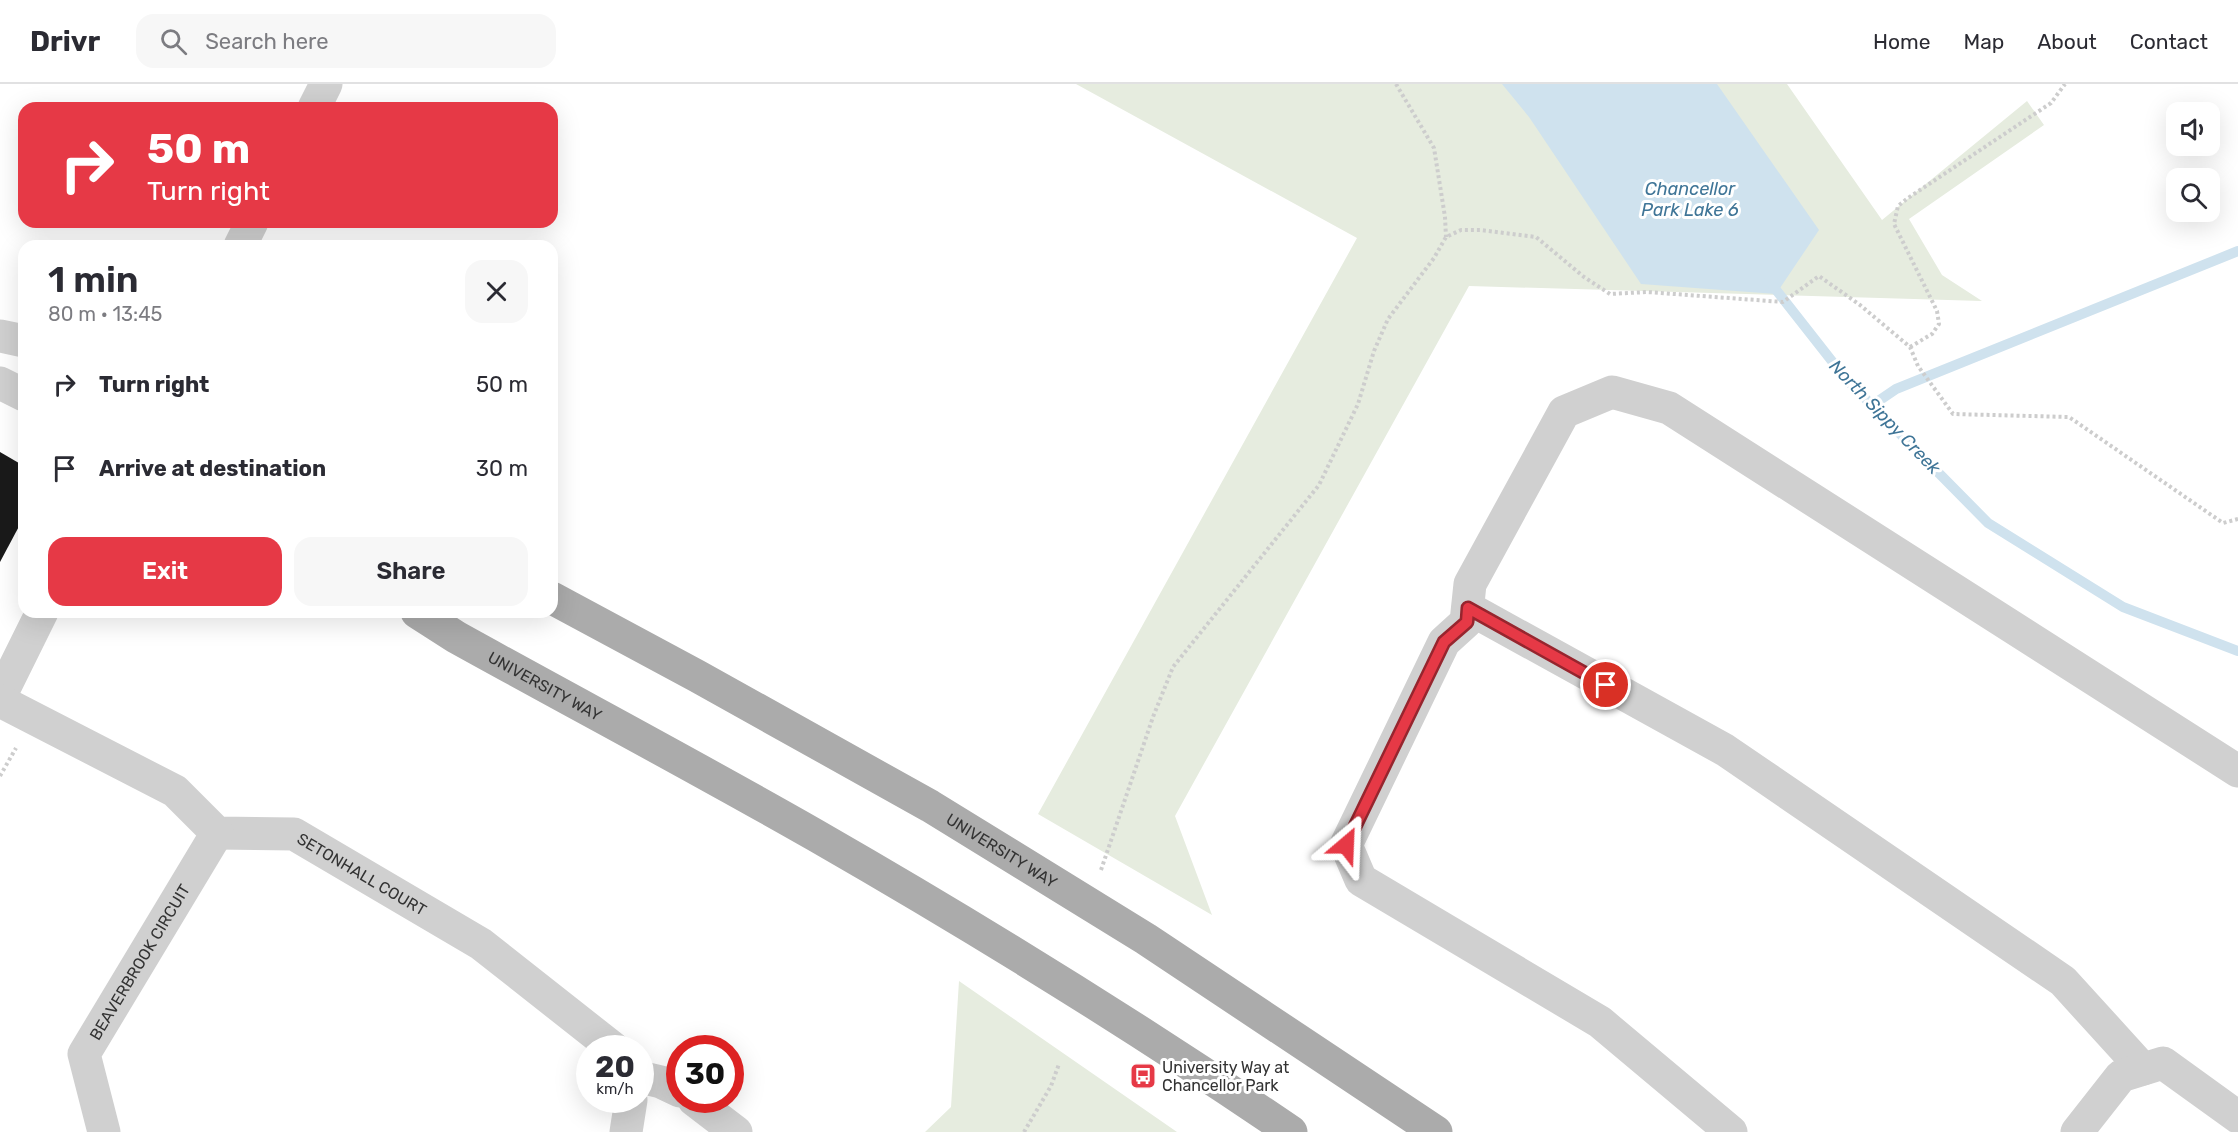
<!DOCTYPE html>
<meta charset="utf-8">
<style>
body{margin:0;font-family:Rubik,sans-serif;background:#f7f7f7;color:#2b2b33;height:100vh;display:flex;flex-direction:column;font-size:22px;white-space:nowrap}
*{box-sizing:border-box;margin:0}
p{font-size:20px;color:#7c7c81}
.icon{flex:none;width:33px;height:33px;fill:none;stroke:currentColor;stroke-width:2;stroke-linecap:round;stroke-linejoin:round}
.map{position:relative;flex:1;overflow:hidden}
.sheet{position:absolute;left:18px;top:156px;width:540px;height:378px;display:flex;flex-direction:column;background:#fff;border-radius:18px;box-shadow:0 6px 24px #0002}
.sheet>*{flex:none}
.hud{position:absolute;left:18px;top:18px;width:540px;height:126px;border-radius:18px;box-shadow:0 6px 24px #0002;background:#e63946;color:#fff;overflow:hidden}
.tools{position:absolute;left:2166px;top:18px;display:grid;gap:12px}
.tools a{display:grid;place-items:center;width:54px;height:54px;border-radius:12px;background:#fff;box-shadow:0 6px 24px #0002;font-size:30px}
.speed{position:absolute;left:576px;top:951px;display:flex;gap:12px;font-size:30px;font-weight:700;text-align:center}
.speed>*{display:grid;place-content:center;width:78px;height:78px;border-radius:50%;background:#fff;box-shadow:0 6px 24px #0002;line-height:1}
.speed small{font-size:15px;font-weight:400}
.speed .limit{border:9px solid #d22;background:#fff;color:#111}
.pin{position:absolute;display:grid;place-items:center;width:51px;height:51px;color:#fff;margin:-26px;border:3px solid #fff;border-radius:50%;box-shadow:0 2px 6px #0007}
.me{position:absolute;width:66px;margin:-33px;rotate:26deg;stroke-linejoin:round;filter:drop-shadow(0 0 4px #0008)}
.turn{display:flex;align-items:center;gap:21px;height:126px;padding:0 30px;font-size:27px}
.turn .icon{width:78px;height:78px;stroke-width:2.5}
.turn b{display:block;font-size:42px;line-height:51px}
.round{display:grid;place-items:center;flex:none;width:63px;height:63px;border-radius:18px;background:#f7f7f7}
.summary{display:flex;align-items:center;justify-content:space-between;height:102px;padding:0 30px}
h1{font-size:36px;font-weight:600;line-height:45px}
.primary-button{display:flex;gap:12px;margin-top:auto;padding:12px 30px}
.primary-button a{flex:1;height:69px;border-radius:18px;background:#e63946;color:#fff;font-size:24px;font-weight:600;line-height:69px;text-align:center}
.primary-button a+a{background:#f7f7f7;color:#2b2b33}
ul{padding:0;list-style:none}
li{display:flex;align-items:center;gap:18px;height:84px;padding:0 30px}
li div{flex:1}
li b{display:block;font-size:22px}
li em{font-style:normal}
header{display:flex;align-items:center;gap:36px;box-sizing:border-box;height:84px;padding:0 30px;background:#fff;border-bottom:2px solid #e1e1e2}
header strong{font-size:28px}
nav{display:flex;gap:33px;margin-inline-start:auto;font-size:21px}
.search{width:420px;height:54px;background:#f7f7f7;display:flex;align-items:center;gap:15px;box-sizing:border-box;padding:0 21px;border-radius:18px;color:#7c7c81;font-size:22px}
.map>svg:first-child{display:block}
.green{fill:#e6ecdf}
.water{fill:#cfe2ee}
.lines{fill:none;stroke-linecap:round;stroke-linejoin:round}
.stream{stroke:#cfe2ee;stroke-width:10}
.building{fill:#1a1a1a}
.path{stroke:#cdcdcd;stroke-width:4;stroke-dasharray:3 3;stroke-linecap:butt}
.minor{stroke:#d0d0d0;stroke-width:33}
.major{stroke:#ababab;stroke-width:33}
.route-casing{stroke:#96252e;stroke-width:15}
.route{stroke:#e63946;stroke-width:10}
.labels{text-anchor:middle;dominant-baseline:central;stroke-width:6;stroke-linejoin:round;paint-order:stroke}
.street-label{font-size:16px;fill:#333;stroke:#fff}
.poi-label{font-size:16px;fill:#333;stroke:#fff;text-anchor:start}
.water-label{font-size:18px;font-style:italic;fill:#3f7597;stroke:#fff}
</style>
<header>
<strong>Drivr</strong>
<div class="search"><svg class="icon" aria-label="search" viewBox="0 0 24 24"><circle cx="10" cy="10" r="6"/><path d="M15 15l6 6"/></svg>Search here</div>
<nav><a>Home</a><a>Map</a><a>About</a><a>Contact</a></nav>
</header>
<div class="map">
<svg width="2238" height="1048" viewBox="0 0 2238 1048">
<rect width="100%" height="100%" fill="#fff"/>
<g class="green">
<path d="M1076 0H1787L1882 136 2027 17 2044 41 1909 135 1942 191 1982 217 1469 202 1175 732 1212 831 1038 730 1357 154Z"/>
<path d="M959 897 1177 1048H925L951 1023Z"/>
</g>
<path class="water" d="M1502 0H1717L1819 146 1776 210 1641 200 1529 33Z"/>
<g class="lines">
<g class="stream">
<path d="M1769 197 1846 295 1988 439 2123 523 2238 567"/>
<path d="M1871 322 1896 305 2238 167"/>
</g>
</g>
<path class="building" d="M0 368 24 382V433L0 478Z"/>
<g class="lines">
<g class="path">
<path d="M1396 0 1434 64 1445 133 1446 153"/>
<path d="M1910 263 1932 250 1939 240 1937 227 1894 140 1898 122 1908 114 2051 19 2065 0"/>
<path d="M0 692 16 664"/>
<path d="M1101 786 1153 633 1173 583 1319 401 1358 320 1374 267 1388 235 1434 174 1446 153 1461 146H1480L1536 153 1584 193 1610 210 1647 208 1783 218 1819 192 1860 221 1910 263 1918 282 1953 330 2069 333 2223 439 2238 435"/>
<path d="M1024 1048 1051 1002 1059 980"/>
</g>
<g class="minor">
<path d="M314 24 326 0"/>
<path d="M240 162 252 138"/>
<path d="M0 252 24 257"/>
<path d="M0 299 24 311"/>
<path d="M1468 524 1725 666 2063 897 2143 985"/>
<path d="M0 613 42 528"/>
<path id="s1" d="M0 617 175 707 217 749 294 750 481 860 613 964"/>
<path d="M640 993 661 998 680 1007"/>
<path d="M694 1016 736 1048"/>
<path id="s2" d="M104 1048 84 970 217 749"/>
<path d="M626 1048 631 1016"/>
<path d="M1731 1048 1600 938 1361 796 1346 761 1444 558 1466 538 1470 500 1564 328 1612 308 1669 324 2238 687"/>
<path d="M2077 1048 2121 992 2163 979 2238 1033"/>
</g>
<g class="major">
<path id="s3" d="M552 514 697 592 930 722 1146 855 1436 1048"/>
<path id="s4" d="M417 528 456 553C575 619 696 683 815 751 977 844 1137 943 1291 1048"/>
</g>
</g>
<g class="lines">
<g class="route-casing">
<path id="route" d="M1346 761 1444 558 1467 538 1468 524 1606 601"/>
</g>
<use href="#route" class="route"/>
</g>
<defs>
<g id="bus-square" transform="scale(1.35)"><rect x="-9" y="-9" width="18" height="18" rx="4" fill="#e63946" stroke="#fff"/><path d="M-5-6H5V4H4V6H2V4H-2V6H-4V4H-5ZM-3.5-4V0h7V-4ZM-3.5 1.2v1.5H-2V1.2ZM2 1.2v1.5H3.5V1.2Z" fill="#fff"/></g>
</defs>
<g fill-rule="evenodd">
<use href="#bus-square" x="1143" y="992"/>
</g>
<g class="labels">
<g class="street-label">
<text stroke="none"><textPath href="#s4" startOffset="148">UNIVERSITY WAY</textPath></text>
<text stroke="none"><textPath href="#s3" startOffset="516">UNIVERSITY WAY</textPath></text>
<text stroke="none"><textPath href="#s1" startOffset="412">SETONHALL COURT</textPath></text>
<text stroke="none"><textPath href="#s2" startOffset="188">BEAVERBROOK CIRCUIT</textPath></text>
</g>
<g class="poi-label">
<text x="1162" y="983">University Way at<tspan x="1162" dy="18">Chancellor Park</tspan></text>
</g>
<g class="water-label">
<text x="1690" y="105">Chancellor<tspan x="1690" dy="21">Park Lake 6</tspan></text>
<text transform="translate(1885 333) rotate(46)">North Sippy Creek</text>
</g>
</g>
</svg>
<div class="tools">
<a><svg class="icon" aria-label="sound" viewBox="0 0 24 24"><path d="M4 9h4l5-4v14l-5-4H4zM17 9q2 3 0 6"/></svg></a>
<a><svg class="icon" aria-label="search" viewBox="0 0 24 24"><circle cx="10" cy="10" r="6"/><path d="M15 15l6 6"/></svg></a>
</div>
<div class="speed"><div>20<small>km/h</small></div><div class="limit">30</div></div>
<div class="pin" style="left:1606px;top:601px;background:#d93025"><svg class="icon" aria-label="arrive" viewBox="0 0 24 24"><path d="M6 21V4h12l-3 4 3 4H6"/></svg></div>
<svg class="me" style="left:1346px;top:761px" viewBox="-20 -20 40 40"><path d="M0-17L14 15 0 8-14 15z" fill="#e63946" stroke="#fff" stroke-width="4"/></svg>
<div class="hud">
<div class="turn"><svg class="icon" aria-label="right" viewBox="0 0 24 24"><path d="M7 20v-9h11M14 6l5 5-5 5"/></svg><div><b>50 m</b>Turn right</div></div>
</div>
<section class="sheet">
<div class="summary"><div><h1>1 min</h1><p>80 m · 13:45</p></div><a class="round"><svg class="icon" aria-label="close" viewBox="0 0 24 24"><path d="M6 6l12 12M18 6L6 18"/></svg></a></div>
<ul>
<li><svg class="icon" aria-label="right" viewBox="0 0 24 24"><path d="M7 20v-9h11M14 6l5 5-5 5"/></svg><div><b>Turn right</b></div><em>50 m</em></li>
<li><svg class="icon" aria-label="arrive" viewBox="0 0 24 24"><path d="M6 21V4h12l-3 4 3 4H6"/></svg><div><b>Arrive at destination</b></div><em>30 m</em></li>
</ul>
<div class="primary-button"><a>Exit</a><a>Share</a></div>
</section>
</div>
